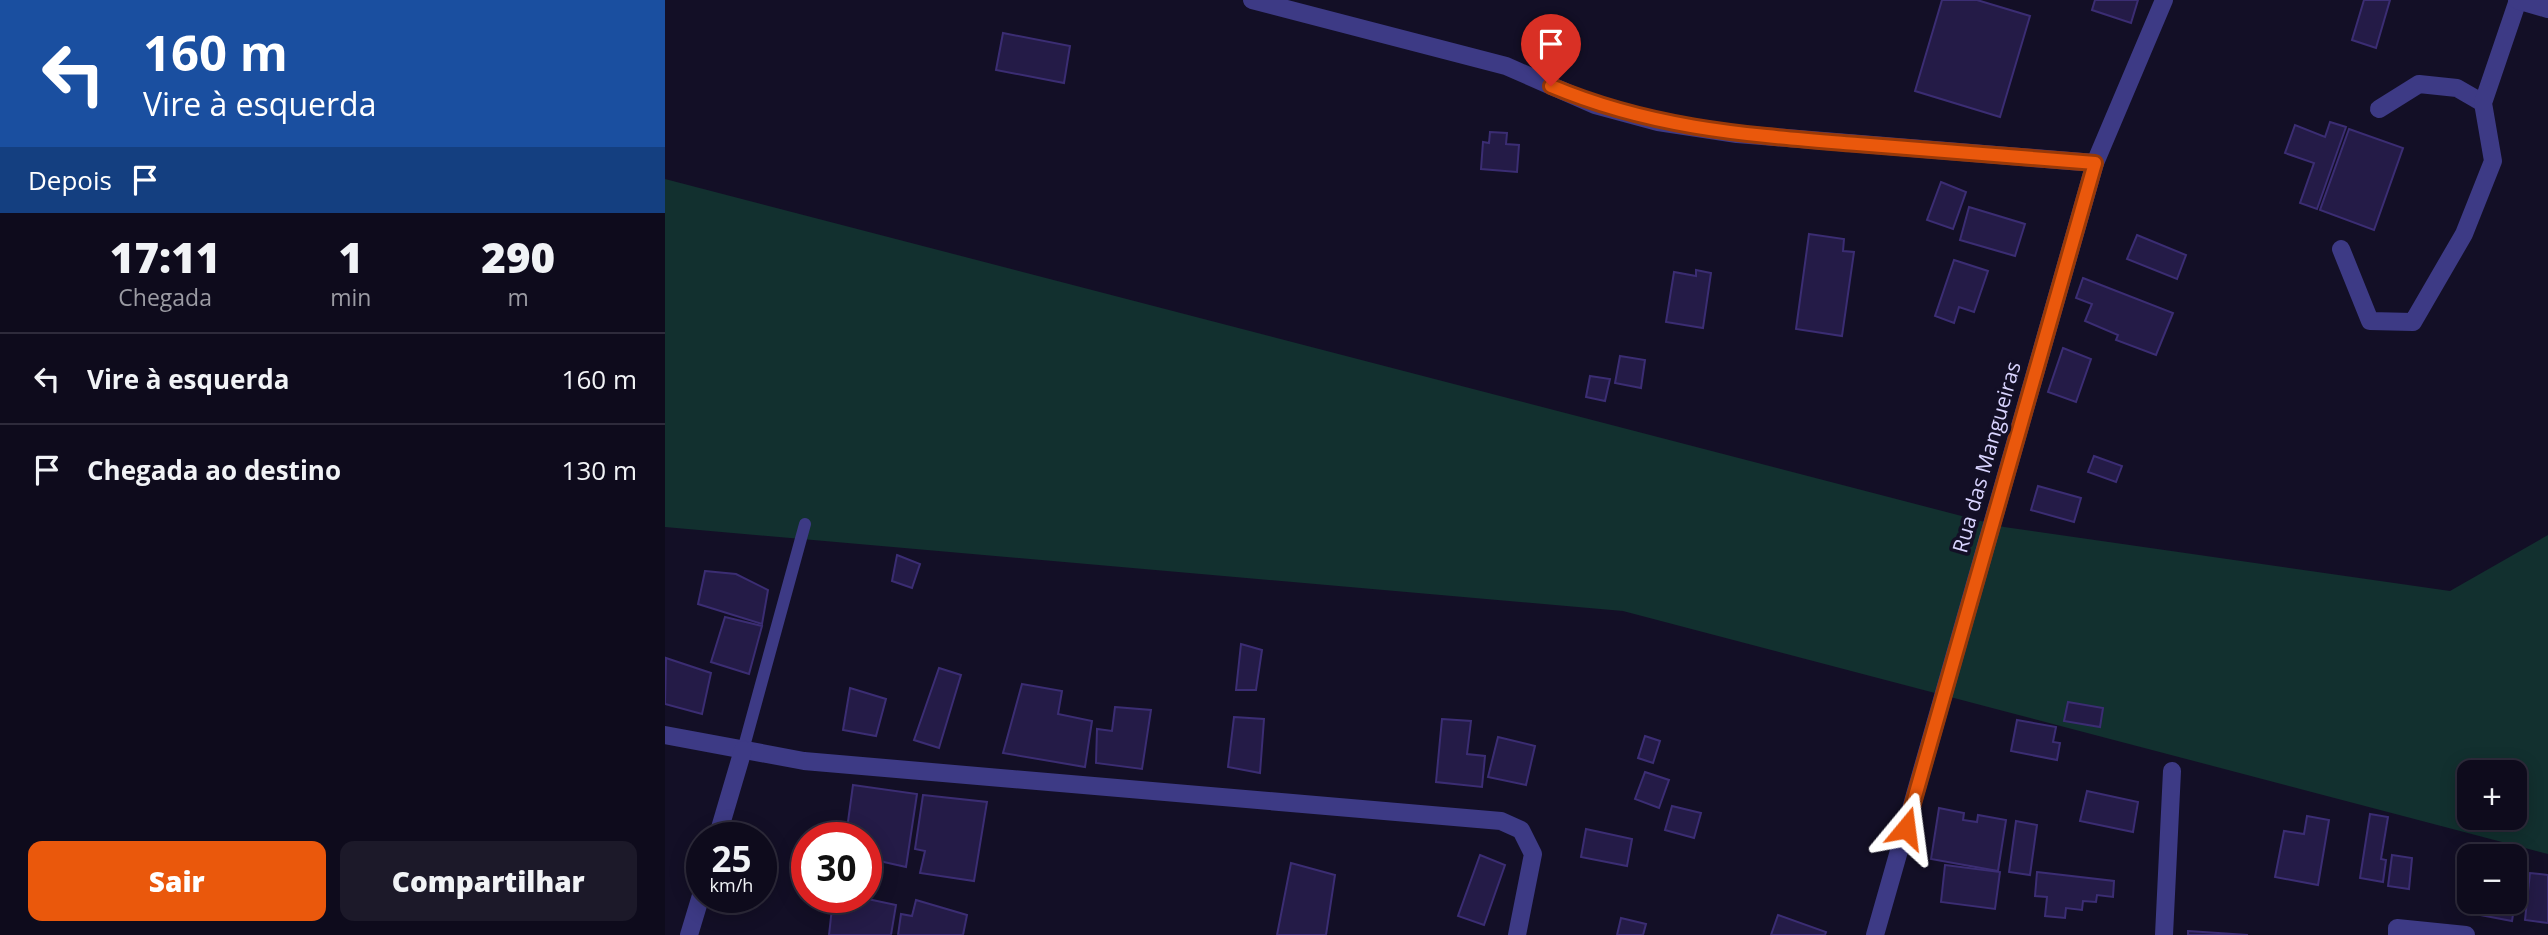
<!DOCTYPE html>
<html lang="pt">
<meta charset="utf-8">
<style>
body{margin:0;font-family:"Open Sans",sans-serif;background:#1c1929;color:#f1f3f6;height:100vh;display:flex;flex-direction:column;font-size:26px;white-space:nowrap}
*{box-sizing:border-box;margin:0}
p{font-size:23px;color:#9b9ba3}
.icon{flex:none;width:38px;height:38px;fill:none;stroke:currentColor;stroke-width:2;stroke-linecap:round;stroke-linejoin:round}
.map{position:relative;flex:1;overflow:hidden}
.panel{display:flex;flex-direction:column;background:#0e0b1c;width:665px}
.panel>*{flex:none}
.hud{background:#1a4fa0;color:#fff;overflow:hidden}
.controls{position:absolute;left:1792px;top:760px;display:grid;gap:14px}
.controls a{display:grid;place-items:center;width:70px;height:70px;border-radius:14px;background:#0e0b1c;box-shadow:0 4px 18px #0003,0 0 0 2px #2e2b3b;font-size:35px}
.speed{position:absolute;left:21px;top:822px;display:flex;gap:14px;font-size:35px;font-weight:700;text-align:center}
.speed>*{display:grid;place-content:center;width:91px;height:91px;border-radius:50%;background:#0e0b1c;box-shadow:0 4px 18px #0003,0 0 0 2px #2e2b3b;line-height:1}
.speed small{font-size:18px;font-weight:400}
.speed .limit{border:10px solid #d22;background:#fff;color:#111}
.pin{position:absolute;display:grid;place-items:center;width:60px;height:60px;color:#fff;margin:-72px -30px;border-radius:50% 50% 50% 0;rotate:-45deg;box-shadow:0 0 7px #0007}
.pin .icon{rotate:45deg}
.me{position:absolute;width:77px;margin:-38px;rotate:16deg;stroke-linejoin:round;filter:drop-shadow(0 0 5px #0008)}
.turn{display:flex;align-items:center;gap:24px;height:147px;padding:0 28px;font-size:32px}
.turn .icon{width:91px;height:91px;stroke-width:2.5}
.turn b{display:block;font-size:49px;line-height:60px}
.then{display:flex;align-items:center;height:66px;padding:0 28px;background:#0003;gap:14px;font-size:26px}
.eta{display:flex;justify-content:space-evenly;align-items:center;height:119px;text-align:center}
.eta b{font-size:42px;font-weight:800;line-height:49px}
.cta{display:flex;gap:14px;margin-top:auto;padding:14px 28px}
.cta a{flex:1;height:80px;border-radius:14px;background:#ea580c;color:#fff;font-size:28px;font-weight:800;line-height:80px;text-align:center}
.cta a+a{background:#1c1929;color:#f1f3f6}
ul{padding:0;list-style:none}
li{display:flex;align-items:center;gap:21px;height:91px;padding:0 28px;border-top:2px solid #2e2b3b}
li div{flex:1}
li b{display:block;font-size:26px}
li em{font-style:normal}
main{display:flex;flex:1;min-height:0}
.map>svg:first-child{display:block}
.green{fill:#12302f;fill-rule:evenodd}
.building{fill:#241b47;stroke:#3b2d73;stroke-width:2}
.lines{fill:none;stroke-linecap:round;stroke-linejoin:round}
.service{stroke:#3d3a85;stroke-width:12}
.minor{stroke:#3d3a85;stroke-width:18}
.tertiary{stroke:#3d3a85;stroke-width:18}
.route-casing{stroke:#983908;stroke-width:18}
.route{stroke:#ea580c;stroke-width:12}
.labels{text-anchor:middle;dominant-baseline:central;stroke-width:7;stroke-linejoin:round;paint-order:stroke}
.street-label{font-size:21px;fill:#d9d4ff;stroke:#130f26}
</style>
<main>
<section class="panel">
<div class="hud">
<div class="turn"><svg class="icon" aria-label="left" viewBox="0 0 24 24"><path d="M17 20v-9H6M10 6l-5 5 5 5"/></svg><div><b>160 m</b>Vire à esquerda</div></div>
<div class="then">Depois<svg class="icon" aria-label="arrive" viewBox="0 0 24 24"><path d="M6 21V4h12l-3 4 3 4H6"/></svg></div>
</div>
<div class="eta">
<div><b>17:11</b><p>Chegada</p></div>
<div><b>1</b><p>min</p></div>
<div><b>290</b><p>m</p></div>
</div>
<ul>
<li><svg class="icon" aria-label="left" viewBox="0 0 24 24"><path d="M17 20v-9H6M10 6l-5 5 5 5"/></svg><div><b>Vire à esquerda</b></div><em>160 m</em></li>
<li><svg class="icon" aria-label="arrive" viewBox="0 0 24 24"><path d="M6 21V4h12l-3 4 3 4H6"/></svg><div><b>Chegada ao destino</b></div><em>130 m</em></li>
</ul>
<div class="cta"><a>Sair</a><a>Compartilhar</a></div>
</section>
<div class="map">
<svg width="1883" height="935" viewBox="0 0 1883 935">
<rect width="100%" height="100%" fill="#130f26"/>
<path class="green" d="M0 179 1339 527 1785 591 1883 535V854L958 611 0 527ZM1804 772H1850V817H1804Z"/>
<g class="building">
<path d="M1277 0H1312L1365 16 1335 117 1250 91Z"/>
<path d="M1430 0H1473L1466 23 1427 10Z"/>
<path d="M1699 0H1725L1711 48 1687 40Z"/>
<path d="M338 33 405 46 399 83 331 70Z"/>
<path d="M1665 122 1681 127 1652 209 1635 203 1649 163 1620 153 1630 125 1660 137Z"/>
<path d="M1684 129 1738 148 1709 230 1655 210Z"/>
<path d="M825 132 842 133 841 144 854 145 852 172 816 169 818 142 824 143Z"/>
<path d="M1276 182 1301 192 1288 229 1262 220Z"/>
<path d="M1304 207 1360 224 1350 256 1295 240Z"/>
<path d="M1144 234 1179 239 1178 251 1189 252 1177 336 1131 329Z"/>
<path d="M1472 235 1521 255 1512 279 1462 259Z"/>
<path d="M1289 260 1323 271 1309 312 1294 307 1289 323 1270 316Z"/>
<path d="M1031 270 1046 273 1038 328 1001 322 1009 272 1031 276Z"/>
<path d="M1418 278 1508 313 1491 355 1451 340 1453 335 1420 321 1427 304 1411 298Z"/>
<path d="M1398 348 1426 359 1411 402 1383 392Z"/>
<path d="M955 356 980 360 976 388 950 383Z"/>
<path d="M925 376 945 379 940 401 921 397Z"/>
<path d="M1429 456 1457 466 1451 482 1423 472Z"/>
<path d="M1373 486 1416 498 1409 522 1366 510Z"/>
<path d="M232 555 255 564 247 588 227 581Z"/>
<path d="M40 571 71 574 103 590 97 624 33 604Z"/>
<path d="M60 617 97 626 84 674 46 662Z"/>
<path d="M576 644 597 650 591 690H571Z"/>
<path d="M1 658 46 673 37 714 0 704Z"/>
<path d="M274 668 296 675 274 748 249 740Z"/>
<path d="M357 684 397 691 393 714 427 721 420 767 338 753Z"/>
<path d="M185 688 221 699 211 736 178 730Z"/>
<path d="M1403 702 1438 708 1435 727 1399 721Z"/>
<path d="M450 707 486 710 477 769 431 763 432 729 447 731Z"/>
<path d="M569 717 599 719 595 773 563 767Z"/>
<path d="M777 719 806 721 802 754 820 756 817 787 771 782Z"/>
<path d="M1352 720 1391 727 1388 742 1395 743 1392 760 1346 751Z"/>
<path d="M980 736 995 741 988 763 973 758Z"/>
<path d="M833 737 870 746 861 785 823 777Z"/>
<path d="M980 772 1004 780 994 808 970 799Z"/>
<path d="M188 785 252 794 241 867 201 858V838L181 836Z"/>
<path d="M1422 791 1473 802 1468 832 1415 821Z"/>
<path d="M258 795 322 802 309 881 255 873 260 851 250 849Z"/>
<path d="M1007 806 1036 813 1029 838 1000 830Z"/>
<path d="M1274 808 1299 813 1298 820 1312 822 1313 815 1341 820 1333 871 1266 859Z"/>
<path d="M1705 814 1723 817 1716 859 1721 860 1718 882 1695 878Z"/>
<path d="M1642 816 1664 820 1653 885 1610 877 1619 831 1639 834Z"/>
<path d="M1351 821 1372 825 1365 875 1344 872Z"/>
<path d="M921 829 967 839 962 866 916 857Z"/>
<path d="M815 855 840 865 819 925 793 916Z"/>
<path d="M1727 855 1747 858 1744 889 1723 886Z"/>
<path d="M1850 858 1857 860 1847 921 1815 915 1818 901H1850Z"/>
<path d="M626 863 670 875 661 935H612Z"/>
<path d="M1280 865 1335 872 1330 909 1276 902Z"/>
<path d="M1372 872 1449 881 1448 897 1432 895 1431 902 1418 901 1417 910 1401 908 1400 918 1380 916 1382 897 1370 896Z"/>
<path d="M1865 873 1883 875V923L1860 920Z"/>
<path d="M180 898H198L231 905 226 935H164L167 908H178Z"/>
<path d="M251 900 302 915 298 935H233L236 914 247 916Z"/>
<path d="M1113 915 1161 932 1160 935H1106Z"/>
<path d="M956 918 981 924 978 935H952Z"/>
<path d="M1523 931 1583 935H1523Z"/>
</g>
<g class="lines">
<path class="service" d="M78 750 140 524"/>
<g class="minor">
<path d="M587 0 841 66 930 105 993 122 1072 134 1430 163"/>
<path d="M1714 109 1754 84 1792 88 1818 103"/>
<path d="M1676 249 1705 321 1748 322 1799 234 1828 161 1818 103 1853 0"/>
<path d="M0 735 139 761 836 821 856 830 868 854 852 935"/>
<path d="M52 838 78 750"/>
<path d="M24 935 37 892"/>
<path d="M1210 935 1430 163 1499 0"/>
<path d="M1499 935 1507 771"/>
<path d="M1732 935V928L1801 935"/>
</g>
<path class="tertiary" d="M1852 0 1883 9"/>
</g>
<g class="lines">
<g class="route-casing">
<path id="route" d="M886 86C988 129 1083 135 1192 144 1271 150 1351 157 1430 163L1241 828"/>
</g>
<use href="#route" class="route"/>
</g>
<g class="labels">
<g class="street-label">
<text transform="translate(1321 457) rotate(-74)">Rua das Mangueiras</text>
</g>
</g>
</svg>
<div class="controls">
<a>+</a>
<a>−</a>
</div>
<div class="speed"><div>25<small>km/h</small></div><div class="limit">30</div></div>
<div class="pin" style="left:886px;top:86px;background:#d93025"><svg class="icon" aria-label="arrive" viewBox="0 0 24 24"><path d="M6 21V4h12l-3 4 3 4H6"/></svg></div>
<svg class="me" style="left:1241px;top:828px" viewBox="-20 -20 40 40"><path d="M0-17L14 15 0 8-14 15z" fill="#ea580c" stroke="#fff" stroke-width="4"/></svg>
</div>
</main>
